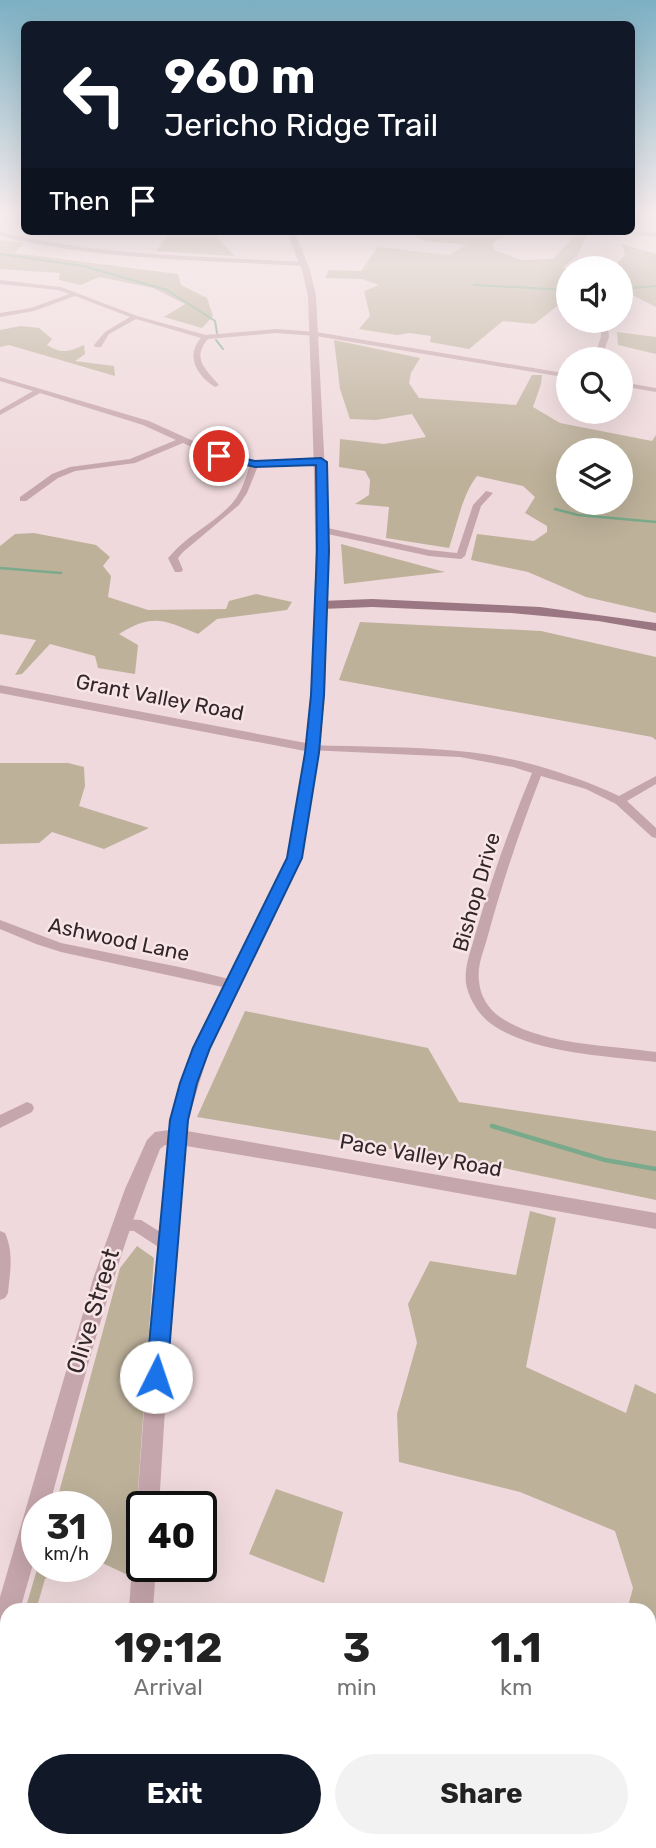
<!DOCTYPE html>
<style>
body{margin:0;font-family:Rubik,sans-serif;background:#f2f2f2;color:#222;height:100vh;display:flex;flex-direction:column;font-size:26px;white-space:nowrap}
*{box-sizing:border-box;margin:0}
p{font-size:23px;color:#767676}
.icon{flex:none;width:38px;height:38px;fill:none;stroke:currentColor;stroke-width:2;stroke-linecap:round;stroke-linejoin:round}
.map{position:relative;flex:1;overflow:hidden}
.side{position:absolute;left:0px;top:1603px;width:656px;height:245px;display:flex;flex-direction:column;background:#fff;border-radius:21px 21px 0 0;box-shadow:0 7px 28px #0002}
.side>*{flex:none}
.hud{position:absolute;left:21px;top:21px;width:614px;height:214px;border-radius:10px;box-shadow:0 7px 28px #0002;background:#111827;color:#fff;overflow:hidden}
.tools{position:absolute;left:556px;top:256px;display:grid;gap:14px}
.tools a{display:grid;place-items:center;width:77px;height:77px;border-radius:50%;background:#fff;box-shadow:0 7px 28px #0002;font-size:35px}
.speed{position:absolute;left:21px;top:1491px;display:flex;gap:14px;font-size:35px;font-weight:700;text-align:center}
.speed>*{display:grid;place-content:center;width:91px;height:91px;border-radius:50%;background:#fff;box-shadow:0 7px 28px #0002;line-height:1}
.speed small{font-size:18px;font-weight:400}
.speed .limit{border:4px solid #111;border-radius:10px;background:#fff;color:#111}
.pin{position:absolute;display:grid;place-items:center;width:60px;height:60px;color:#fff;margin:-30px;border:4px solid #fff;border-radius:50%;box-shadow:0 2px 7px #0007}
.me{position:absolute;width:77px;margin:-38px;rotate:4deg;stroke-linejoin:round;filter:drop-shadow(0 0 5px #0008)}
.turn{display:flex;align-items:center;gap:24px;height:147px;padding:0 28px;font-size:32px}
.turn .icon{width:91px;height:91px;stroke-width:2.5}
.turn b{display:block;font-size:49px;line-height:60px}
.then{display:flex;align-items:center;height:66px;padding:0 28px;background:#0003;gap:14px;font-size:26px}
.eta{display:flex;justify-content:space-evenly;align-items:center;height:119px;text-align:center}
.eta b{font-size:42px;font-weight:700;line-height:49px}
.action{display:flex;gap:14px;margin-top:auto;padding:14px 28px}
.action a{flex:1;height:80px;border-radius:42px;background:#111827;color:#fff;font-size:28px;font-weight:700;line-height:80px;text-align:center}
.action a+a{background:#f2f2f2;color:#222}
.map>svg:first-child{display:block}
.green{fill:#bdb19a;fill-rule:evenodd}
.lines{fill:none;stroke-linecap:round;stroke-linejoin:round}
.stream-far2{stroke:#7aaa8b;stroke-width:2}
.stream-far1{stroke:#7aaa8b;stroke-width:2.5}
.stream{stroke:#7aaa8b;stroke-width:4.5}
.minor{fill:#c6a6ad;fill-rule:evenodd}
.tertiary{fill:#c6a6ad;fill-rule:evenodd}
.secondary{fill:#9a7782;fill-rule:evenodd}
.route{fill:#1a73e8;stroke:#114b97;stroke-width:2}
.labels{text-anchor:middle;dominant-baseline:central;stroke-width:5;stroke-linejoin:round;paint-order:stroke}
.street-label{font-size:21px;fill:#33262b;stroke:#f7e5e7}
.near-street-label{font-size:24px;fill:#33262b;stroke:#f7e5e7}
</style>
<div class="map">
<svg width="656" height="1848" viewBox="0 0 656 1848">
<rect width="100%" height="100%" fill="#efd9dc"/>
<g class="green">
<path d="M170 231H212L234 256 156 251Z"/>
<path d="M404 231H512L493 243 494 250 522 260 553 259 579 231H589L577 256 562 268 569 269V297L534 324 503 321 469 349 430 342 431 336 409 333 397 335 359 329 370 316 364 291 379 285 362 279 325 278 329 270 361 271 378 247 449 255 467 245 425 241Z"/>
<path d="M0 240 24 243 14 253 178 274 181 285 207 298 213 316 202 328 164 317 185 304 153 288 99 277 81 285 59 280 60 273 0 269Z"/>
<path d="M622 244 656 254V307L630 294H621V268H613L625 255Z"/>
<path d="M21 326 39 328 52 339 47 345C61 354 69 352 84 345L85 354 75 361 114 366 115 376 9 345 0 347V330Z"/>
<path d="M617 332 656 337V354L618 345Z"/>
<path d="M334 340 420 358 411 373 409 383 419 398 516 405 532 375H542L541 384 533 407 560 423 652 441 656 435V613L586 597 528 572 471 560 477 534 534 541 547 532V526L525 513 535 497 523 486 477 476C462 495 457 525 449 548L386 538 389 507 355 504 369 495 370 480 365 471 339 467 340 439 384 444 426 437 412 414 376 420 350 419 340 389ZM569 450H621V502H569Z"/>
<path d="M34 533 96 545 110 557 103 566 111 576 108 597 148 610 226 609 229 601 256 594 292 602 287 610 217 619 198 634C165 620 152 613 119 634L138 645 135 674 98 668 95 656 50 644 22 674 15 675 36 640 0 634V546L15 534Z"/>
<path d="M341 544 445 572 344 584Z"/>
<path d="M360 622 541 631 656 657V740L652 737 339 680Z"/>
<path d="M0 763H68L84 767 85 786 79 806 149 828 104 849 52 832 39 843 0 844Z"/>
<path d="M245 1011 428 1048 459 1102 656 1131V1200L494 1166 197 1117Z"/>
<path d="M530 1211 556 1218 526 1367 626 1413 635 1384 656 1394V1691L649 1685V1610H627L633 1588 615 1531 520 1492 399 1462 397 1414 417 1343 408 1304 430 1261 516 1275Z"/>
<path d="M137 1246 154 1258 132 1577 96 1560V1507H55L120 1268Z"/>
<path d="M276 1489 343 1512 324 1583 249 1554Z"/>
<path d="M38 1566H63L45 1579 36 1610H25Z"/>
<path d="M7 1678V1841H26L25 1848H0V1704Z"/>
</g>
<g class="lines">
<g class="stream-far2">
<path d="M0 254 83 266 167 290 215 321 217 333"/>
<path d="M474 285 569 290"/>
<path d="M621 289 656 286"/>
<path d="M216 340 223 349"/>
</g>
<g class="stream-far1">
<path d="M555 509 578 515 656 522"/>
<path d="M0 568 61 573"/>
</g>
<path class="stream" d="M492 1126 605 1160 656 1169"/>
<g class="minor">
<path d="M612 231 656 233V237L615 233Z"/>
<path d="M0 232C97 256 203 256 303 262L306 264 303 266C204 260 96 260 0 236Z"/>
<path d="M0 280 61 287 137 316 206 335 276 329 316 332 569 374V378L316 336 276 333 208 339C191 359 206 369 219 385L215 387C197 376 185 356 201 338L136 319 109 334 101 347H95L94 345 105 332 130 317 75 296 34 311 0 317V313L31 308 69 294 58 290 0 284Z"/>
<path d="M601 320H607L609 337 601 359H593L601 337Z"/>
<path d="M0 377 149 421 222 454 255 462 321 460 325 462 321 464 258 466 247 493 239 505 183 552 178 558 183 570 181 572H175L168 558 170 556C188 534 216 523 234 501 242 491 246 477 250 465L216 458 183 443 135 463 75 471 58 478 26 501H20V497L52 474 70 467 130 459 176 440 143 425 40 393 0 415V410L33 391 0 381Z"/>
<path d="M621 382 656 388V392L621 386Z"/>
<path d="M486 491 493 493 481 506 465 556 461 559 429 556 323 533 319 530 323 527 429 550 457 553 473 505Z"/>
<path d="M312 745C361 747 410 746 458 751 511 755 572 774 619 796L656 776V784L627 801 656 828V838L652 837 616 804 586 789 541 776C520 830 502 883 487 939 483 953 477 966 479 981 480 995 488 1009 500 1017 541 1045 608 1045 656 1052V1062C607 1056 530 1053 490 1023 478 1014 468 997 466 983 464 966 471 951 475 935 491 880 510 826 532 773L513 767 460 757 308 750 307 748 308 746Z"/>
<path d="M0 920 61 943 184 968 237 981 238 984 237 987 232 989 61 952 36 944 0 929Z"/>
<path d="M27 1102 32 1104 34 1108 32 1112 0 1128V1115Z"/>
<path d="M120 1219 141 1220 173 1240 176 1245 173 1250 168 1252 163 1250 134 1231 115 1230 113 1225 115 1220Z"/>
<path d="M0 1231 5 1233C14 1253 10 1272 8 1293L5 1298 0 1300Z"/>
<path d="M541 1841H572L575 1848H544Z"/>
</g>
<g class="tertiary">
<path d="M286 231H294L310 270 316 296 329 551 325 695 319 753 301 858 210 1048 188 1120 187 1131 656 1213V1229L319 1168 186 1146 171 1311 159 1507H142V1516L137 1507 151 1311 168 1145H165L160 1149C113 1265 82 1386 49 1507H37V1550L20 1610H7V1645L0 1648V1597L93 1279 125 1189 147 1140 155 1132 169 1130 192 1048 287 858 305 751 0 693V685L306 743C322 594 313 445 308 296L302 270Z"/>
<path d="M142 1555V1566H156L153 1610H129L132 1566 136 1558Z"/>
<rect x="110" y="1841" width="26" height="7"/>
</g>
<path class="secondary" d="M372 599 540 607 656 623V631L598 621 511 613 372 607 321 609 314 605 321 601Z"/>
</g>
<linearGradient id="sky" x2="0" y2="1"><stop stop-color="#7cb0c3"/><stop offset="0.45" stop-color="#f8eeef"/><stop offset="1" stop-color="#f8eeef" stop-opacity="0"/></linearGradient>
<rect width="656" height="471" fill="url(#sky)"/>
<path class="route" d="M219 453 255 461 321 458 327 462 329 551 324 695 319 753 302 858 210 1048 197 1083 188 1120 167 1377 164 1384 156 1387 149 1384 146 1377 170 1120 180 1083 193 1048 287 858 305 753 311 695 317 551 316 465 255 467 216 458V454Z"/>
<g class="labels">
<g class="street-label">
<text transform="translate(160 697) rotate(11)">Grant Valley Road</text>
<text transform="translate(476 892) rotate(-74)">Bishop Drive</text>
<text transform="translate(119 939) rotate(12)">Ashwood Lane</text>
<text transform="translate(421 1155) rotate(10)">Pace Valley Road</text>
</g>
<g class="near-street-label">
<text transform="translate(93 1311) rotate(-73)">Olive Street</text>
</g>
</g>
</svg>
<div class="tools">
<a><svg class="icon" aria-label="sound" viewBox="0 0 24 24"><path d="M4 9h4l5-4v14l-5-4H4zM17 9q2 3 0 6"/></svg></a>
<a><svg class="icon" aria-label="search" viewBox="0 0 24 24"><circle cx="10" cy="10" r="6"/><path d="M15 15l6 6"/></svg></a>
<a><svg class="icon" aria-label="layers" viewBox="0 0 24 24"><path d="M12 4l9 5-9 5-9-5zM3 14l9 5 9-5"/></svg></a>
</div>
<div class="speed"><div>31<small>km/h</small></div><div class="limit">40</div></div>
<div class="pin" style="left:219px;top:456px;background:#d93025"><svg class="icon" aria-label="arrive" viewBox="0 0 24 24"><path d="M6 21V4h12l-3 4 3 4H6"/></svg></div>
<svg class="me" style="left:156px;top:1377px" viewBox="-20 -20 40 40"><circle r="19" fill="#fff"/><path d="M0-13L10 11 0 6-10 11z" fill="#1a73e8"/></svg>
<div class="hud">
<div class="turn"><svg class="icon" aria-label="left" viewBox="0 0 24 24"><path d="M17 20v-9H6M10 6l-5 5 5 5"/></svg><div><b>960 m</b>Jericho Ridge Trail</div></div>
<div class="then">Then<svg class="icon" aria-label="arrive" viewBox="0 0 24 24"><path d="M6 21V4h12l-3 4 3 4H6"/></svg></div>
</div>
<section class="side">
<div class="eta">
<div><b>19:12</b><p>Arrival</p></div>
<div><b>3</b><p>min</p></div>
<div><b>1.1</b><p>km</p></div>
</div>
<div class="action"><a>Exit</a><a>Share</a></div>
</section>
</div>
